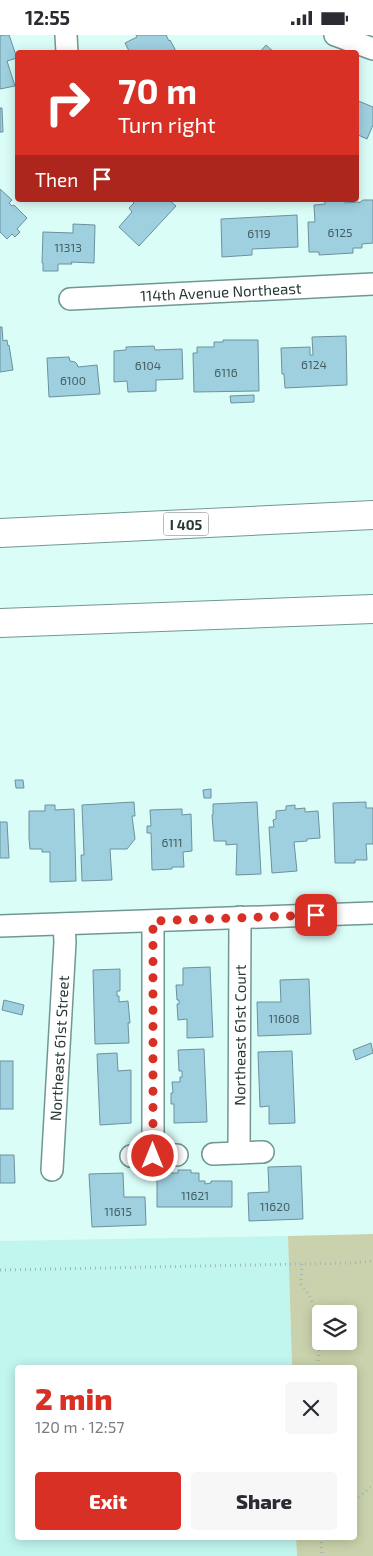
<!DOCTYPE html>
<meta charset="utf-8">
<style>
body{margin:0;font-family:"Exo 2",sans-serif;background:#f7f7f7;color:#2b2b33;height:100vh;display:flex;flex-direction:column;font-size:19px;white-space:nowrap}
*{box-sizing:border-box;margin:0}
p{font-size:16px;color:#7c7c81}
.icon{flex:none;width:28px;height:28px;fill:none;stroke:currentColor;stroke-width:2;stroke-linecap:round;stroke-linejoin:round}
.map{position:relative;flex:1;overflow:hidden}
.sheet{position:absolute;left:15px;top:1330px;width:342px;height:175px;display:flex;flex-direction:column;background:#fff;border-radius:5px;box-shadow:0 2px 12px #0003}
.sheet>*{flex:none}
.top-card{position:absolute;left:15px;top:15px;width:344px;height:152px;border-radius:5px;box-shadow:0 2px 12px #0003;background:#d93025;color:#fff;overflow:hidden}
.controls{position:absolute;left:312px;top:1270px;display:grid;gap:10px}
.controls a{display:grid;place-items:center;width:45px;height:45px;border-radius:5px;background:#fff;box-shadow:0 2px 12px #0003;font-size:25px}
.pin{position:absolute;display:grid;place-items:center;width:42px;height:42px;color:#fff;margin:-21px;border-radius:10px;box-shadow:0 2px 8px #0006}
.me{position:absolute;width:55px;margin:-28px;rotate:0deg;stroke-linejoin:round;filter:drop-shadow(0 0 4px #0008)}
.turn{display:flex;align-items:center;gap:18px;height:105px;padding:0 20px;font-size:22px}
.turn .icon{width:65px;height:65px;stroke-width:2.5}
.turn b{display:block;font-size:35px;line-height:42px}
.then{display:flex;align-items:center;height:48px;padding:0 20px;background:#0003;gap:10px;font-size:19px}
.round{display:grid;place-items:center;flex:none;width:52px;height:52px;border-radius:5px;background:#f7f7f7}
.overview{display:flex;align-items:center;justify-content:space-between;height:85px;padding:0 20px}
h1{font-size:30px;font-weight:800;line-height:38px;color:#d93025}
.button{display:flex;gap:10px;margin-top:auto;padding:10px 20px}
.button a{flex:1;height:58px;border-radius:5px;background:#d93025;color:#fff;font-size:20px;font-weight:800;line-height:58px;text-align:center}
.button a+a{background:#f7f7f7;color:#2b2b33}
.status{display:flex;justify-content:space-between;align-items:center;height:35px;padding:0 25px;background:#fff;direction:ltr}
.status svg{height:14px;fill:currentColor}
.map>svg:first-child{display:block}
.built{fill:#c1f6ef}
.green{fill:#c9d2ac;fill-rule:evenodd}
.building{fill:#9fd0e0;stroke:#6b919d}
.lines{fill:none;stroke-linecap:round;stroke-linejoin:round}
.minor-casing{stroke:#709893;stroke-width:24}
.highway-casing{stroke:#709893;stroke-width:30}
.path{stroke:#9ebab6;stroke-width:3;stroke-dasharray:1 4;stroke-linecap:butt}
.minor{stroke:#fff;stroke-width:21}
.highway{stroke:#fff;stroke-width:28}
.route{stroke:#d93025;stroke-width:9;stroke-dasharray:0 16.2}
.labels{text-anchor:middle;dominant-baseline:central;stroke-width:4;stroke-linejoin:round;paint-order:stroke}
.number-label{font-size:12px;fill:#455e60}
.shield{fill:#fff;stroke:#687472;stroke-width:1}
.shield-label{font-size:14px;font-weight:bold;fill:#273836}
.street-label{font-size:15px;fill:#273836;stroke:#fff}
</style>
<div class="status"><b>12:55</b><svg viewBox="0 0 49 12"><path d="M0 12V9h3v3zM5 12V6h3v6zM10 12V3h3v9zM15 12V0h3v12zM26 1h20v11H26zM47 4h2v5h-2z"/></svg></div>
<div class="map">
<svg width="373" height="1521" viewBox="0 0 373 1521">
<rect width="100%" height="100%" fill="#dbfdf8"/>
<path class="built" d="M288 1201 292 1332H18V1502L296 1503 297 1521H0V1206Z"/>
<path class="green" d="M373 1199V1521H297L296 1503 355 1502V1332H292L288 1201ZM321 1279H349V1306H321Z"/>
<g class="building">
<path d="M3 0H9L17 23 7 26 15 51 0 54V1Z"/>
<path d="M136 0H166L169 6 170 5 177 18H130L125 8 137 2Z"/>
<path d="M266 10 275 18H259Z"/>
<path d="M356 65 373 72V90L367 104 356 99Z"/>
<path d="M0 73H2L3 97H0Z"/>
<path d="M0 154 12 165 9 168 12 171 14 170 27 183 17 194 20 197 15 202 12 199 7 204 0 197Z"/>
<path d="M131 165H169L176 171 139 211 119 192 132 177 129 173 134 168Z"/>
<path d="M325 165H344L345 168 359 167V168L363 165H373V208L362 209V213H353V218L319 220V217H309L308 187H315L314 170 325 169Z"/>
<path d="M297 180 298 212 252 214V220L222 222 221 184Z"/>
<path d="M73 189 95 190 94 228 71 227 72 229H58V236H43V228H42L43 197 73 198Z"/>
<path d="M0 292H2L3 306 7 305 8 311 9 310 13 335 0 337Z"/>
<path d="M346 301 347 350 285 353 284 339H282L281 313 310 312V320H313L312 302Z"/>
<path d="M223 305H258L259 356 194 357 193 318H197V312H214V307H223Z"/>
<path d="M154 311 155 315 182 314 183 344 156 345V356L128 357 127 346 114 347V316L126 315V312Z"/>
<path d="M69 322 70 326 75 327 77 329 78 332 97 330 100 359 49 362 47 323Z"/>
<path d="M254 360V367L231 368 230 361Z"/>
<path d="M15 745H23L24 753H16Z"/>
<path d="M211 754V763H204L203 755Z"/>
<path d="M134 767 135 781H132L135 804 127 814H110L112 845 82 846 81 820H84L82 770Z"/>
<path d="M257 767 261 839 236 840 237 809 226 810V806H214L212 780H213V769Z"/>
<path d="M366 767V773H373V809H366L367 825H355V828H335L333 768Z"/>
<path d="M45 770H55V775L74 774 76 846 50 847V817H42V814H30L29 803V776H45Z"/>
<path d="M295 770V774L305 773V777L318 776 320 803 307 804V806L294 807 297 836 272 838 269 792H274L273 785 276 784V776L286 775V771Z"/>
<path d="M182 774V780L191 779 192 816 183 817 184 832H172V834L152 835 151 798H147V791H151L150 775Z"/>
<path d="M0 787H7L9 823H0Z"/>
<path d="M210 932 213 1002 187 1003V984L178 985 177 969H179V965H177L176 950H183V933Z"/>
<path d="M120 934V956H117V961H119V967L128 966 130 988H128L129 1008 95 1009 93 935Z"/>
<path d="M309 944 311 999 258 1001 257 967H281L280 945Z"/>
<path d="M4 965 24 970 22 980 2 975Z"/>
<path d="M371 1008 373 1018 356 1025 353 1015Z"/>
<path d="M204 1014 207 1087 174 1088V1069H171V1058H173L172 1047H180V1042H182V1036H179L178 1015Z"/>
<path d="M292 1016 295 1088 269 1089V1071L260 1072 258 1017Z"/>
<path d="M117 1018 118 1036 131 1035V1088L100 1090 97 1019Z"/>
<rect x="0" y="1026" width="13" height="48"/>
<path d="M0 1120H14L15 1148H0Z"/>
<path d="M301 1131 303 1184 249 1186 248 1158 269 1157 268 1132Z"/>
<path d="M178 1135H191V1138H199V1146H205V1149L211 1148V1146H232V1172H157V1138H178Z"/>
<path d="M123 1138 124 1162H145L146 1190 92 1192 89 1139Z"/>
</g>
<g class="lines">
<g class="minor-casing">
<g id="minor">
<path d="M66 0 67 18"/>
<path d="M335 0 373 14"/>
<path id="s1" d="M70 264 373 249"/>
<path d="M153 886V1121"/>
<path d="M0 891 373 878"/>
<path id="s2" d="M239 1118 240 882"/>
<path d="M213 1119 263 1117"/>
<path d="M131 1121 177 1120"/>
<path id="s3" d="M52 1135 65 907 64 889"/>
</g>
</g>
<g class="highway-casing">
<g id="highway">
<path d="M0 498 373 480"/>
<path d="M0 588 373 574"/>
</g>
</g>
<g class="path">
<path d="M302 1229 301 1249C322 1274 319 1302 318 1332"/>
<path d="M0 1235 351 1228 373 1226"/>
<path d="M355 1466 373 1450"/>
<path d="M321 1502 322 1521"/>
</g>
<use href="#minor" class="minor"/>
<use href="#highway" class="highway"/>
</g>
<g class="lines">
<path class="route" d="M153 1121V886L316 880"/>
</g>
<g class="labels">
<g class="number-label">
<text x="340" y="197">6125</text>
<text x="259" y="198">6119</text>
<text x="68" y="212">11313</text>
<text x="314" y="329">6124</text>
<text x="148" y="330">6104</text>
<text x="226" y="337">6116</text>
<text x="73" y="345">6100</text>
<text x="172" y="807">6111</text>
<text x="284" y="983">11608</text>
<text x="195" y="1160">11621</text>
<text x="275" y="1171">11620</text>
<text x="118" y="1176">11615</text>
</g>
<rect class="shield" x="163.5" y="477.5" width="45" height="23" rx="4"/>
<g class="shield-label">
<text x="186" y="489">I 405</text>
</g>
<g class="street-label">
<text stroke="none"><textPath href="#s1" startOffset="151">114th Avenue Northeast</textPath></text>
<text stroke="none"><textPath href="#s2" startOffset="118">Northeast 61st Court</textPath></text>
<text stroke="none"><textPath href="#s3" startOffset="122">Northeast 61st Street</textPath></text>
</g>
</g>
</svg>
<div class="controls">
<a><svg class="icon" aria-label="layers" viewBox="0 0 24 24"><path d="M12 4l9 5-9 5-9-5zM3 14l9 5 9-5"/></svg></a>
</div>
<div class="pin" style="left:316px;top:880px;background:#d93025"><svg class="icon" aria-label="arrive" viewBox="0 0 24 24"><path d="M6 21V4h12l-3 4 3 4H6"/></svg></div>
<svg class="me" style="left:153px;top:1121px" viewBox="-20 -20 40 40"><circle r="17" fill="#d93025" stroke="#fff" stroke-width="3"/><path d="M0-11L8 9 0 5-8 9z" fill="#fff"/></svg>
<div class="top-card">
<div class="turn"><svg class="icon" aria-label="right" viewBox="0 0 24 24"><path d="M7 20v-9h11M14 6l5 5-5 5"/></svg><div><b>70 m</b>Turn right</div></div>
<div class="then">Then<svg class="icon" aria-label="arrive" viewBox="0 0 24 24"><path d="M6 21V4h12l-3 4 3 4H6"/></svg></div>
</div>
<section class="sheet">
<div class="overview"><div><h1>2 min</h1><p>120 m · 12:57</p></div><a class="round"><svg class="icon" aria-label="close" viewBox="0 0 24 24"><path d="M6 6l12 12M18 6L6 18"/></svg></a></div>
<div class="button"><a>Exit</a><a>Share</a></div>
</section>
</div>
